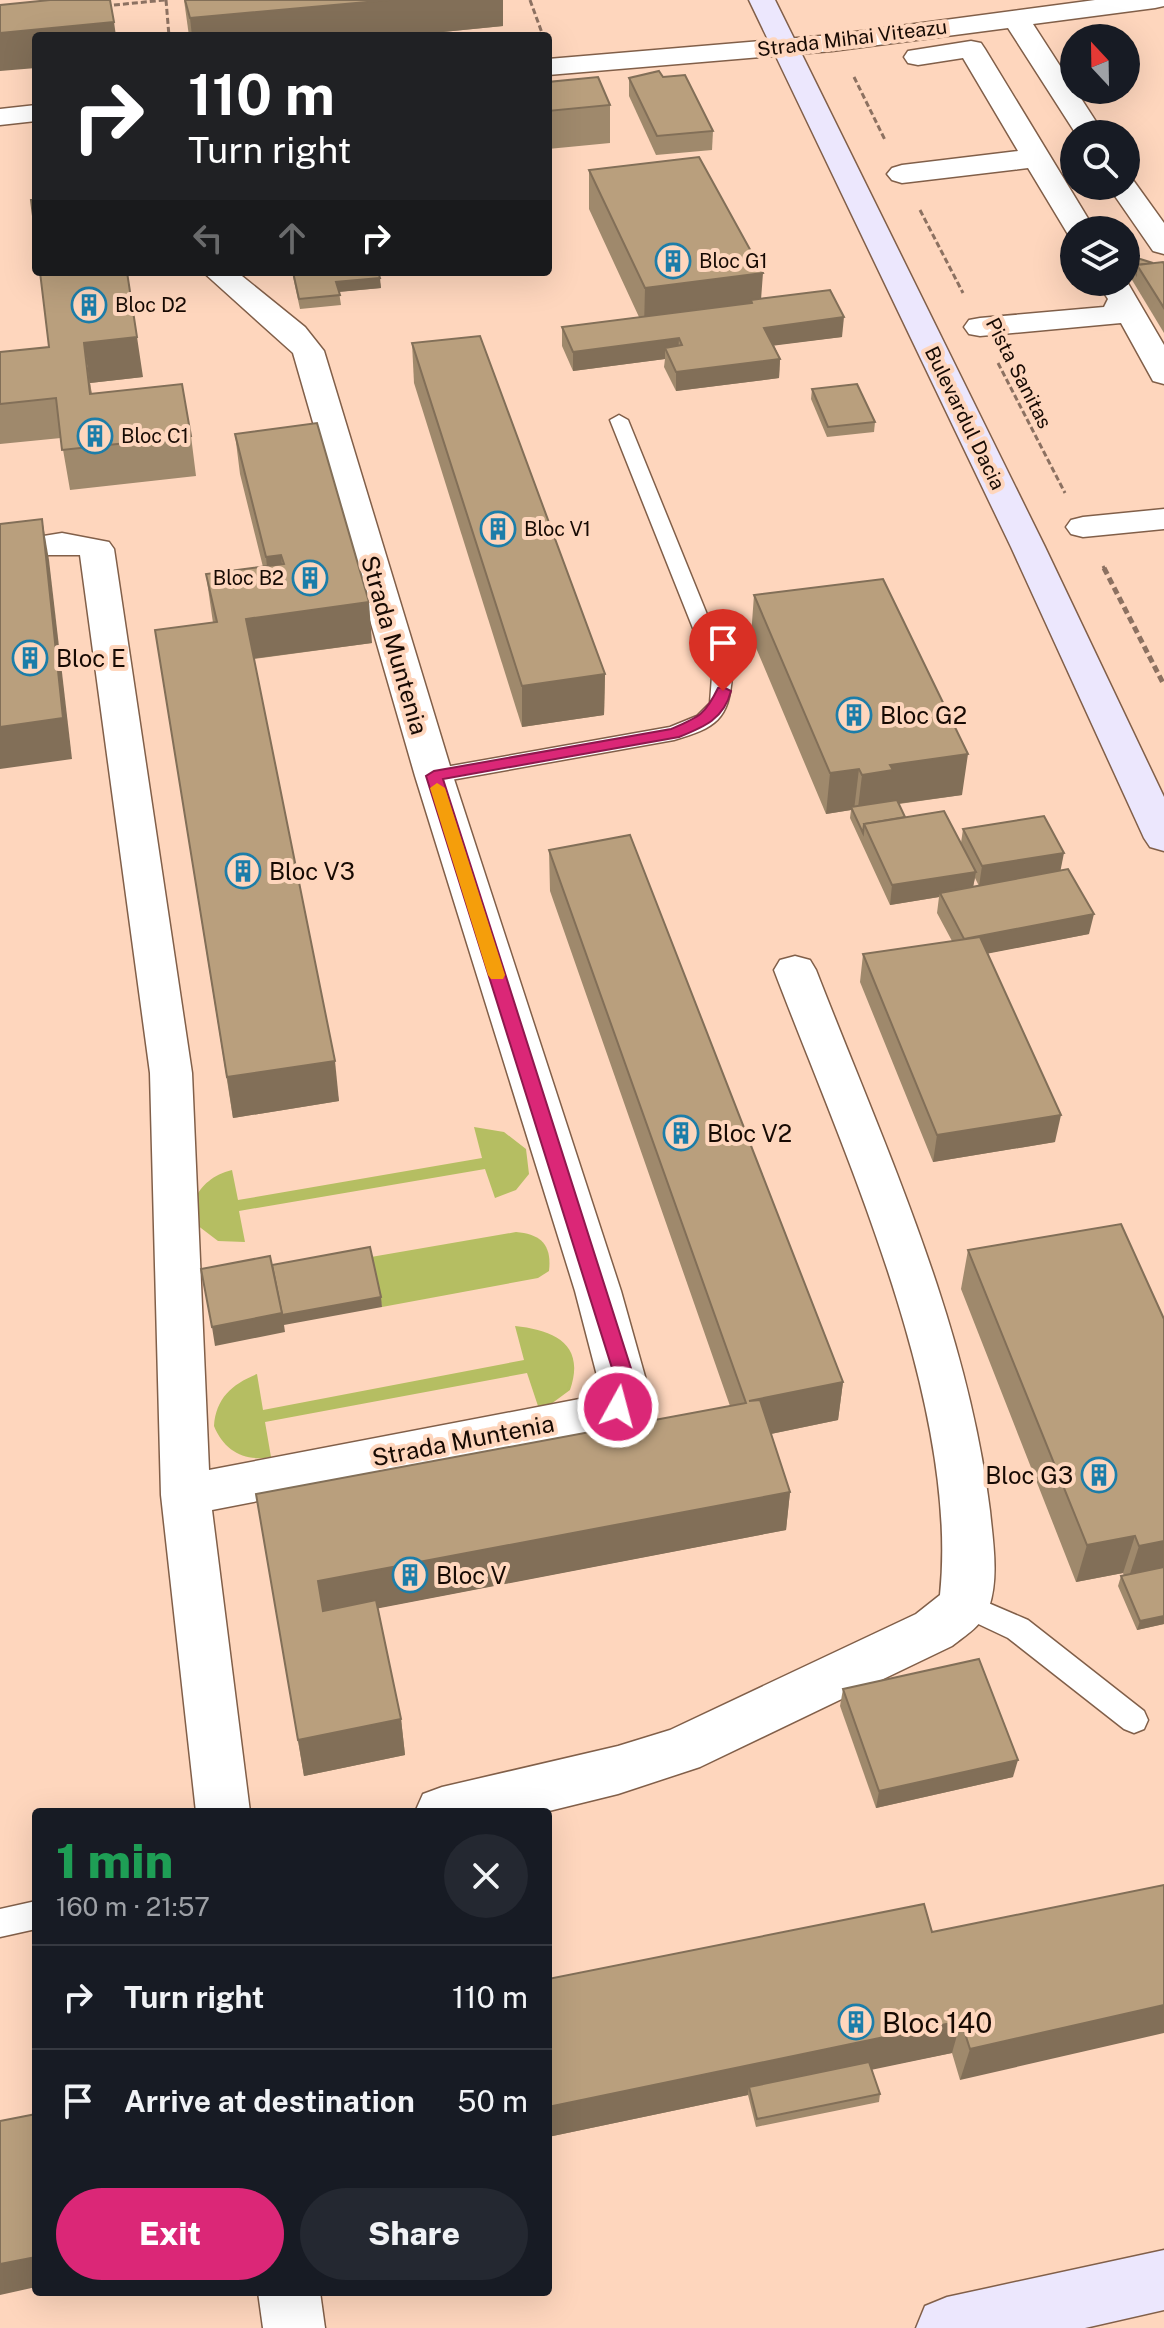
<!DOCTYPE html>
<meta charset="utf-8">
<style>
body{margin:0;font-family:"Public Sans",sans-serif;background:#242831;color:#f1f3f6;height:100vh;display:flex;flex-direction:column;font-size:30px;white-space:nowrap}
*{box-sizing:border-box;margin:0}
p{font-size:26px;color:#9ea1a6}
.icon{flex:none;width:44px;height:44px;fill:none;stroke:currentColor;stroke-width:2;stroke-linecap:round;stroke-linejoin:round}
.map{position:relative;flex:1;overflow:hidden}
.side{position:absolute;left:32px;top:1808px;width:520px;height:488px;display:flex;flex-direction:column;background:#171b24;border-radius:8px;box-shadow:0 8px 32px #0002}
.side>*{flex:none}
.hud{position:absolute;left:32px;top:32px;width:520px;height:244px;border-radius:8px;box-shadow:0 8px 32px #0002;background:#202124;color:#fff;overflow:hidden}
.needle{width:52px;rotate:338deg}
.tools{position:absolute;left:1060px;top:24px;display:grid;gap:16px}
.tools a{display:grid;place-items:center;width:80px;height:80px;border-radius:50%;background:#171b24;box-shadow:0 8px 32px #0002;font-size:40px}
.pin{position:absolute;display:grid;place-items:center;width:68px;height:68px;color:#fff;margin:-82px -34px;border-radius:50% 50% 50% 0;rotate:-45deg;box-shadow:0 0 8px #0007}
.pin .icon{rotate:45deg}
.me{position:absolute;width:88px;margin:-44px;rotate:7deg;stroke-linejoin:round;filter:drop-shadow(0 0 6px #0008)}
.turn{display:flex;align-items:center;gap:28px;height:168px;padding:0 24px;font-size:36px}
.turn .icon{width:104px;height:104px;stroke-width:2.5}
.turn b{display:block;font-size:56px;line-height:68px}
.lanes{display:flex;align-items:center;height:76px;padding:0 24px;background:#0003;justify-content:center;gap:40px;direction:ltr}
.lanes .off{opacity:.35}
.round{display:grid;place-items:center;flex:none;width:84px;height:84px;border-radius:42px;background:#242831}
.head{display:flex;align-items:center;justify-content:space-between;height:136px;padding:0 24px}
h1{font-size:48px;font-weight:800;line-height:60px;color:#1e9e55}
.primary-button{display:flex;gap:16px;margin-top:auto;padding:16px 24px}
.primary-button a{flex:1;height:92px;border-radius:48px;background:#db2777;color:#fff;font-size:32px;font-weight:800;line-height:92px;text-align:center}
.primary-button a+a{background:#242831;color:#f1f3f6}
ul{padding:0;list-style:none}
li{display:flex;align-items:center;gap:24px;height:104px;padding:0 24px;border-top:2px solid #363941}
li div{flex:1}
li b{display:block;font-size:30px}
li em{font-style:normal}
.map>svg:first-child{display:block}
.green{fill:#b5be62}
.lines{fill:none;stroke-linecap:round;stroke-linejoin:round}
.lane-casing{stroke:#815f49;stroke-width:3}
.street-casing{stroke:#815f49;stroke-width:3}
.secondary-casing{stroke:#815f49;stroke-width:3}
.path-far1{stroke:#8c7161;stroke-width:3;stroke-dasharray:6 3;stroke-linecap:butt}
.path{stroke:#8c7161;stroke-width:5;stroke-dasharray:7 4;stroke-linecap:butt}
.lane{fill:#fff;fill-rule:evenodd}
.street{fill:#fff;fill-rule:evenodd}
.secondary{fill:#ece7fd;fill-rule:evenodd}
.wall{fill:#9f896c;fill-rule:evenodd}
.shaded-wall{fill:#826f58}
.building{fill:#b99f7d;stroke:#826f58;stroke-width:2}
.route{fill:#db2777;stroke:#8e194d;stroke-width:2}
.slow{fill:#f59e0b}
.labels{text-anchor:middle;dominant-baseline:central;stroke-width:8;stroke-linejoin:round;paint-order:stroke}
.far-street-label{font-size:20px;fill:#170a03;stroke:#fed6bd}
.far-poi-label{font-size:20px;fill:#170a03;stroke:#fed6bd;text-anchor:start}
.street-label{font-size:24px;fill:#170a03;stroke:#fed6bd}
.poi-label{font-size:24px;fill:#170a03;stroke:#fed6bd;text-anchor:start}
.near-poi-label{font-size:28px;fill:#170a03;stroke:#fed6bd;text-anchor:start}
</style>
<div class="map">
<svg width="1164" height="2328" viewBox="0 0 1164 2328">
<rect width="100%" height="100%" fill="#fed6bd"/>
<g class="green">
<path d="M474 1127 504 1132 526 1149 529 1174 516 1190 495 1198 485 1169 239 1211 245 1242 218 1241 197 1225 193 1202C202 1184 213 1175 232 1170L238 1200 482 1158Z"/>
<path d="M516 1232C541 1234 552 1245 549 1271L538 1278 382 1307 371 1257Z"/>
<path d="M515 1326C554 1330 586 1344 570 1390L551 1404 538 1406 527 1373 265 1422 271 1457C245 1462 224 1451 214 1426 216 1398 232 1384 257 1374L263 1410 524 1360Z"/>
</g>
<g class="lines">
<g class="lane-casing">
<g id="lane">
<path d="M619 415 628 420 732 676C729 719 716 728 674 740L434 783 427 781 424 776 434 769 670 727 697 716 710 703 712 676 610 420Z"/>
<path d="M965 1593 1028 1620 1144 1711 1148 1720 1144 1729 1134 1733 1124 1729 1008 1638 955 1613 951 1605 955 1597Z"/>
<path d="M36 1901V1929L0 1937V1909Z"/>
</g>
</g>
<g class="street-casing">
<g id="street">
<path d="M1095 0H1164V6L1155 8 1033 24 1104 134H1076L1008 28 832 51 548 75V59L832 35Z"/>
<path d="M971 41 981 43 985 49 1095 230H1074V237L1069 236 1028 168 902 183 892 180 887 174 892 168 902 165 1018 151 963 58 918 65 908 63 904 57 908 51Z"/>
<path d="M36 105V121L0 125V109Z"/>
<path d="M1126 178 1133 180 1164 223V254L1153 251 1108 186H1126Z"/>
<path d="M203 272H237L305 327 324 351 453 776 621 1291 651 1398C641 1417 627 1426 607 1433L212 1510 250 1812H196L161 1495 150 1073 80 555H49L0 563V543L62 533 109 542 114 549 192 1073 209 1470 595 1396 601 1391 575 1291 415 776 293 353Z"/>
<path d="M1126 280 1164 345V384L1153 381 1121 323 980 336 969 334 964 327 969 320 980 318 1104 307 1108 299 1097 282Z"/>
<path d="M1164 509V529L1083 537 1071 534 1066 527 1071 520 1083 517Z"/>
<path d="M795 956 810 960 816 970C884 1145 967 1322 990 1511 993 1541 999 1578 989 1607 983 1625 966 1635 952 1646L700 1767 618 1794 545 1812H415L423 1794 442 1787 618 1746 670 1730 916 1614 940 1595C960 1403 842 1149 774 970L780 960Z"/>
<path d="M258 2292H320L325 2328H263Z"/>
</g>
</g>
<g class="secondary-casing">
<g id="secondary">
<path d="M749 0H775L1045 547 1164 797V851L1150 847 1144 838 1011 547Z"/>
<path d="M1164 2250V2310L1085 2328H916L925 2306 947 2297Z"/>
</g>
</g>
<g class="path-far1">
<path d="M166 0 169 36"/>
<path d="M530 0 542 33"/>
<path d="M105 6 165 0"/>
<path d="M854 77 885 140"/>
<path d="M920 210 963 293"/>
<path d="M998 363 1065 493"/>
<path d="M1103 566 1105 570"/>
</g>
<path class="path" d="M1104 568 1164 685"/>
<use href="#lane" class="lane"/>
<use href="#street" class="street"/>
<use href="#secondary" class="secondary"/>
</g>
<g class="wall">
<path d="M184 0H503V26L403 36H189Z"/>
<path d="M663 77 713 131 712 150 656 155 629 96V78Z"/>
<path d="M548 82 610 105V143L548 149Z"/>
<path d="M589 170 761 299 842 337 774 345 780 359 779 378 676 391 664 367 665 359 573 371 562 346V327L639 317 589 209Z"/>
<path d="M1153 263 1164 264V333L1129 275 1131 265Z"/>
<path d="M292 272H378L381 288 339 292 341 305 300 309Z"/>
<path d="M412 343 605 674 604 715 522 727 414 383Z"/>
<path d="M0 352 143 377 90 383 92 394 191 436 196 476 70 490 61 438 0 444Z"/>
<path d="M812 389 875 422 874 432 827 437 811 399Z"/>
<path d="M235 434 372 643 254 659 339 1101 233 1118 155 630 213 623 206 574 263 567 240 474Z"/>
<path d="M754 595 962 795 899 804 905 817 961 843 963 829 1060 871 1089 934 988 953 1055 1142 933 1162 860 982 863 954 952 941 937 913 939 897 890 905 850 818 851 810 826 814 751 636ZM975 878 979 886 973 887Z"/>
<path d="M549 850 843 1382 838 1420 771 1434 790 1492 786 1530 377 1608 401 1719 405 1755 304 1776 256 1494 730 1406 550 891Z"/>
<path d="M968 1250 1164 1319V1624L1137 1630 1118 1586 1121 1576H1124L1123 1573 1076 1582 961 1289Z"/>
<path d="M843 1689 1013 1777 876 1808 840 1706Z"/>
<path d="M1164 1885 960 2080 952 2053 871 2069 880 2094 879 2102 756 2127 748 2095 548 2137V1979L932 1932Z"/>
</g>
<g class="shaded-wall">
<path d="M389 0H503V26L403 36H192L190 18Z"/>
<path d="M114 22 116 36H36V68L0 71V33Z"/>
<path d="M763 273 760 313 751 300 750 314 644 327 645 288Z"/>
<path d="M380 278 381 288 337 292 336 282Z"/>
<path d="M844 317 842 337 763 347 764 328Z"/>
<path d="M137 337 143 377 90 383 97 434 84 343Z"/>
<path d="M679 338 678 357 665 348V359L573 371V352Z"/>
<path d="M780 359 779 378 676 391V372Z"/>
<path d="M42 519 49 560 72 759 0 769V727Z"/>
<path d="M281 555 285 595 270 597 266 557Z"/>
<path d="M369 602 372 643 251 659 246 619Z"/>
<path d="M605 674 604 715 522 727V686Z"/>
<path d="M968 754 962 795 888 805 857 816 862 775 890 765Z"/>
<path d="M859 769 854 810 851 807V810L826 814 830 773Z"/>
<path d="M1064 853 1060 873 979 886 982 866Z"/>
<path d="M976 872 972 892 940 893 939 897 890 905 892 885Z"/>
<path d="M1094 914 1089 934 960 959 964 939Z"/>
<path d="M335 1061 339 1101 233 1118 227 1077Z"/>
<path d="M1061 1115 1055 1142 933 1162 937 1135Z"/>
<path d="M381 1297 382 1307 284 1325 285 1332 215 1346 212 1327 282 1313Z"/>
<path d="M843 1382 838 1420 746 1439 749 1401Z"/>
<path d="M790 1492 786 1530 323 1619 318 1581Z"/>
<path d="M1135 1536 1123 1573 1076 1582 1087 1545Z"/>
<path d="M1164 1541V1577L1127 1583 1139 1546Z"/>
<path d="M1164 1616V1624L1137 1630 1140 1621Z"/>
<path d="M401 1719 405 1755 304 1776 298 1740Z"/>
<path d="M1018 1760 1013 1777 876 1808 879 1791Z"/>
<path d="M1164 2005V2033L960 2080 970 2049Z"/>
<path d="M961 2021 952 2053 751 2095 749 2087 748 2095 548 2137V2107Z"/>
<path d="M36 2257V2287L0 2295V2264Z"/>
</g>
<g class="building">
<path d="M50 0H110L114 22 0 33V5Z"/>
<path d="M185 0H389L190 18Z"/>
<path d="M659 71 663 77 685 75 713 131 657 136 629 78Z"/>
<path d="M598 77 610 105 548 111V82Z"/>
<path d="M699 157 763 273 645 288 589 170Z"/>
<path d="M31 200H36V240Z"/>
<path d="M1137 258 1153 263 1137 265 1136 274 1131 265Z"/>
<path d="M1163 262 1164 264V308L1137 265Z"/>
<path d="M40 272H127L137 337 84 343 90 394 182 384 191 436 62 450 56 398 0 404V352L49 347Z"/>
<path d="M293 272H378L380 278 336 282 340 295 299 299Z"/>
<path d="M830 290 844 317 764 328 780 359 676 372 665 348 682 345 679 338 573 352 562 327 752 303 751 300Z"/>
<path d="M480 336 605 674 522 686 412 343Z"/>
<path d="M857 384 875 422 828 427 812 389Z"/>
<path d="M317 423 369 602 246 619 335 1061 227 1077 155 630 217 622 206 574 284 564 281 555 266 557 235 434Z"/>
<path d="M42 519 63 718 0 727V524Z"/>
<path d="M883 579 968 754 890 765 893 770 862 775 859 769 830 773 754 595Z"/>
<path d="M897 800 905 817 864 824 863 833 851 807Z"/>
<path d="M944 811 976 872 892 885 864 824Z"/>
<path d="M1044 816 1064 853 982 866 963 829Z"/>
<path d="M630 835 843 1382 749 1401 760 1400 790 1492 318 1581 323 1611 376 1600 401 1719 298 1740 256 1494 746 1403 549 850Z"/>
<path d="M1068 869 1094 914 964 939 940 893Z"/>
<path d="M980 937 1061 1115 937 1135 863 954Z"/>
<path d="M1121 1224 1164 1319V1541L1139 1546 1135 1536 1087 1545 968 1250Z"/>
<path d="M370 1247 381 1297 282 1315 272 1265Z"/>
<path d="M270 1256 282 1313 212 1327 201 1269Z"/>
<path d="M1164 1567V1616L1140 1621 1121 1576Z"/>
<path d="M979 1659 1018 1760 879 1791 843 1689Z"/>
<path d="M1164 1885V2005L970 2049 961 2021 548 2107V1979L924 1904 932 1932Z"/>
<path d="M869 2062 880 2094 757 2119 749 2087Z"/>
<path d="M36 2114V2257L0 2264V2121Z"/>
</g>
<path class="route" d="M723 687 731 691C724 719 704 727 679 737L443 779 636 1384 634 1404 618 1415 609 1407 617 1396V1384L426 776 434 771 671 729C699 717 705 715 718 688Z"/>
<path class="slow" d="M437 783 445 788 505 975 503 979H491L488 975 430 788Z"/>
<defs>
<g id="building-ring" transform="scale(1.8)"><circle r="9.5" fill="#fed6bd" stroke="#1c7da9" stroke-width="1.5"/><path d="M-4-6H4V6H1V3H-1V6H-4ZM-2.5-4.3h1.7v1.8h-1.7ZM.8-4.3h1.7v1.8H.8ZM-2.5-1h1.7V.8h-1.7ZM.8-1h1.7V.8H.8Z" fill="#1c7da9"/></g>
</defs>
<g fill-rule="evenodd">
<use href="#building-ring" x="673" y="261"/>
<use href="#building-ring" x="89" y="305"/>
<use href="#building-ring" x="95" y="436"/>
<use href="#building-ring" x="498" y="529"/>
<use href="#building-ring" x="310" y="578"/>
<use href="#building-ring" x="30" y="658"/>
<use href="#building-ring" x="854" y="715"/>
<use href="#building-ring" x="243" y="871"/>
<use href="#building-ring" x="681" y="1133"/>
<use href="#building-ring" x="1099" y="1475"/>
<use href="#building-ring" x="410" y="1575"/>
<use href="#building-ring" x="856" y="2022"/>
</g>
<g class="labels">
<g class="far-street-label">
<text transform="translate(852 38) rotate(-7)">Strada Mihai Viteazu</text>
<text transform="translate(1019 373) rotate(63)">Pista Sanitas</text>
<text transform="translate(965 418) rotate(64)">Bulevardul Dacia</text>
</g>
<g class="far-poi-label">
<text x="699" y="261">Bloc G1</text>
<text x="115" y="305">Bloc D2</text>
<text x="121" y="436">Bloc C1</text>
<text x="524" y="529">Bloc V1</text>
<text x="284" y="578" text-anchor="end">Bloc B2</text>
</g>
<g class="street-label">
<text transform="translate(395 645) rotate(74)">Strada Muntenia</text>
<text transform="translate(463 1440) rotate(-11)">Strada Muntenia</text>
</g>
<g class="poi-label">
<text x="56" y="658">Bloc E</text>
<text x="880" y="715">Bloc G2</text>
<text x="269" y="871">Bloc V3</text>
<text x="707" y="1133">Bloc V2</text>
<text x="1073" y="1475" text-anchor="end">Bloc G3</text>
<text x="436" y="1575">Bloc V</text>
</g>
<g class="near-poi-label">
<text x="882" y="2022">Bloc 140</text>
</g>
</g>
</svg>
<div class="tools">
<a><svg class="needle" viewBox="-14 -14 28 28"><path d="M0-13l5 13h-10z" fill="#e53935"/><path d="M0 13l5-13h-10z" fill="#9ea1a6"/></svg></a>
<a><svg class="icon" aria-label="search" viewBox="0 0 24 24"><circle cx="10" cy="10" r="6"/><path d="M15 15l6 6"/></svg></a>
<a><svg class="icon" aria-label="layers" viewBox="0 0 24 24"><path d="M12 4l9 5-9 5-9-5zM3 14l9 5 9-5"/></svg></a>
</div>
<div class="pin" style="left:723px;top:691px;background:#d93025"><svg class="icon" aria-label="arrive" viewBox="0 0 24 24"><path d="M6 21V4h12l-3 4 3 4H6"/></svg></div>
<svg class="me" style="left:618px;top:1407px" viewBox="-20 -20 40 40"><circle r="17" fill="#db2777" stroke="#fff" stroke-width="3"/><path d="M0-11L8 9 0 5-8 9z" fill="#fff"/></svg>
<div class="hud">
<div class="turn"><svg class="icon" aria-label="right" viewBox="0 0 24 24"><path d="M7 20v-9h11M14 6l5 5-5 5"/></svg><div><b>110 m</b>Turn right</div></div>
<div class="lanes"><svg class="icon off" aria-label="left" viewBox="0 0 24 24"><path d="M17 20v-9H6M10 6l-5 5 5 5"/></svg><svg class="icon off" aria-label="ahead" viewBox="0 0 24 24"><path d="M12 20V5M6 11l6-6 6 6"/></svg><svg class="icon" aria-label="right" viewBox="0 0 24 24"><path d="M7 20v-9h11M14 6l5 5-5 5"/></svg></div>
</div>
<section class="side">
<div class="head"><div><h1>1 min</h1><p>160 m · 21:57</p></div><a class="round"><svg class="icon" aria-label="close" viewBox="0 0 24 24"><path d="M6 6l12 12M18 6L6 18"/></svg></a></div>
<ul>
<li><svg class="icon" aria-label="right" viewBox="0 0 24 24"><path d="M7 20v-9h11M14 6l5 5-5 5"/></svg><div><b>Turn right</b></div><em>110 m</em></li>
<li><svg class="icon" aria-label="arrive" viewBox="0 0 24 24"><path d="M6 21V4h12l-3 4 3 4H6"/></svg><div><b>Arrive at destination</b></div><em>50 m</em></li>
</ul>
<div class="primary-button"><a>Exit</a><a>Share</a></div>
</section>
</div>
